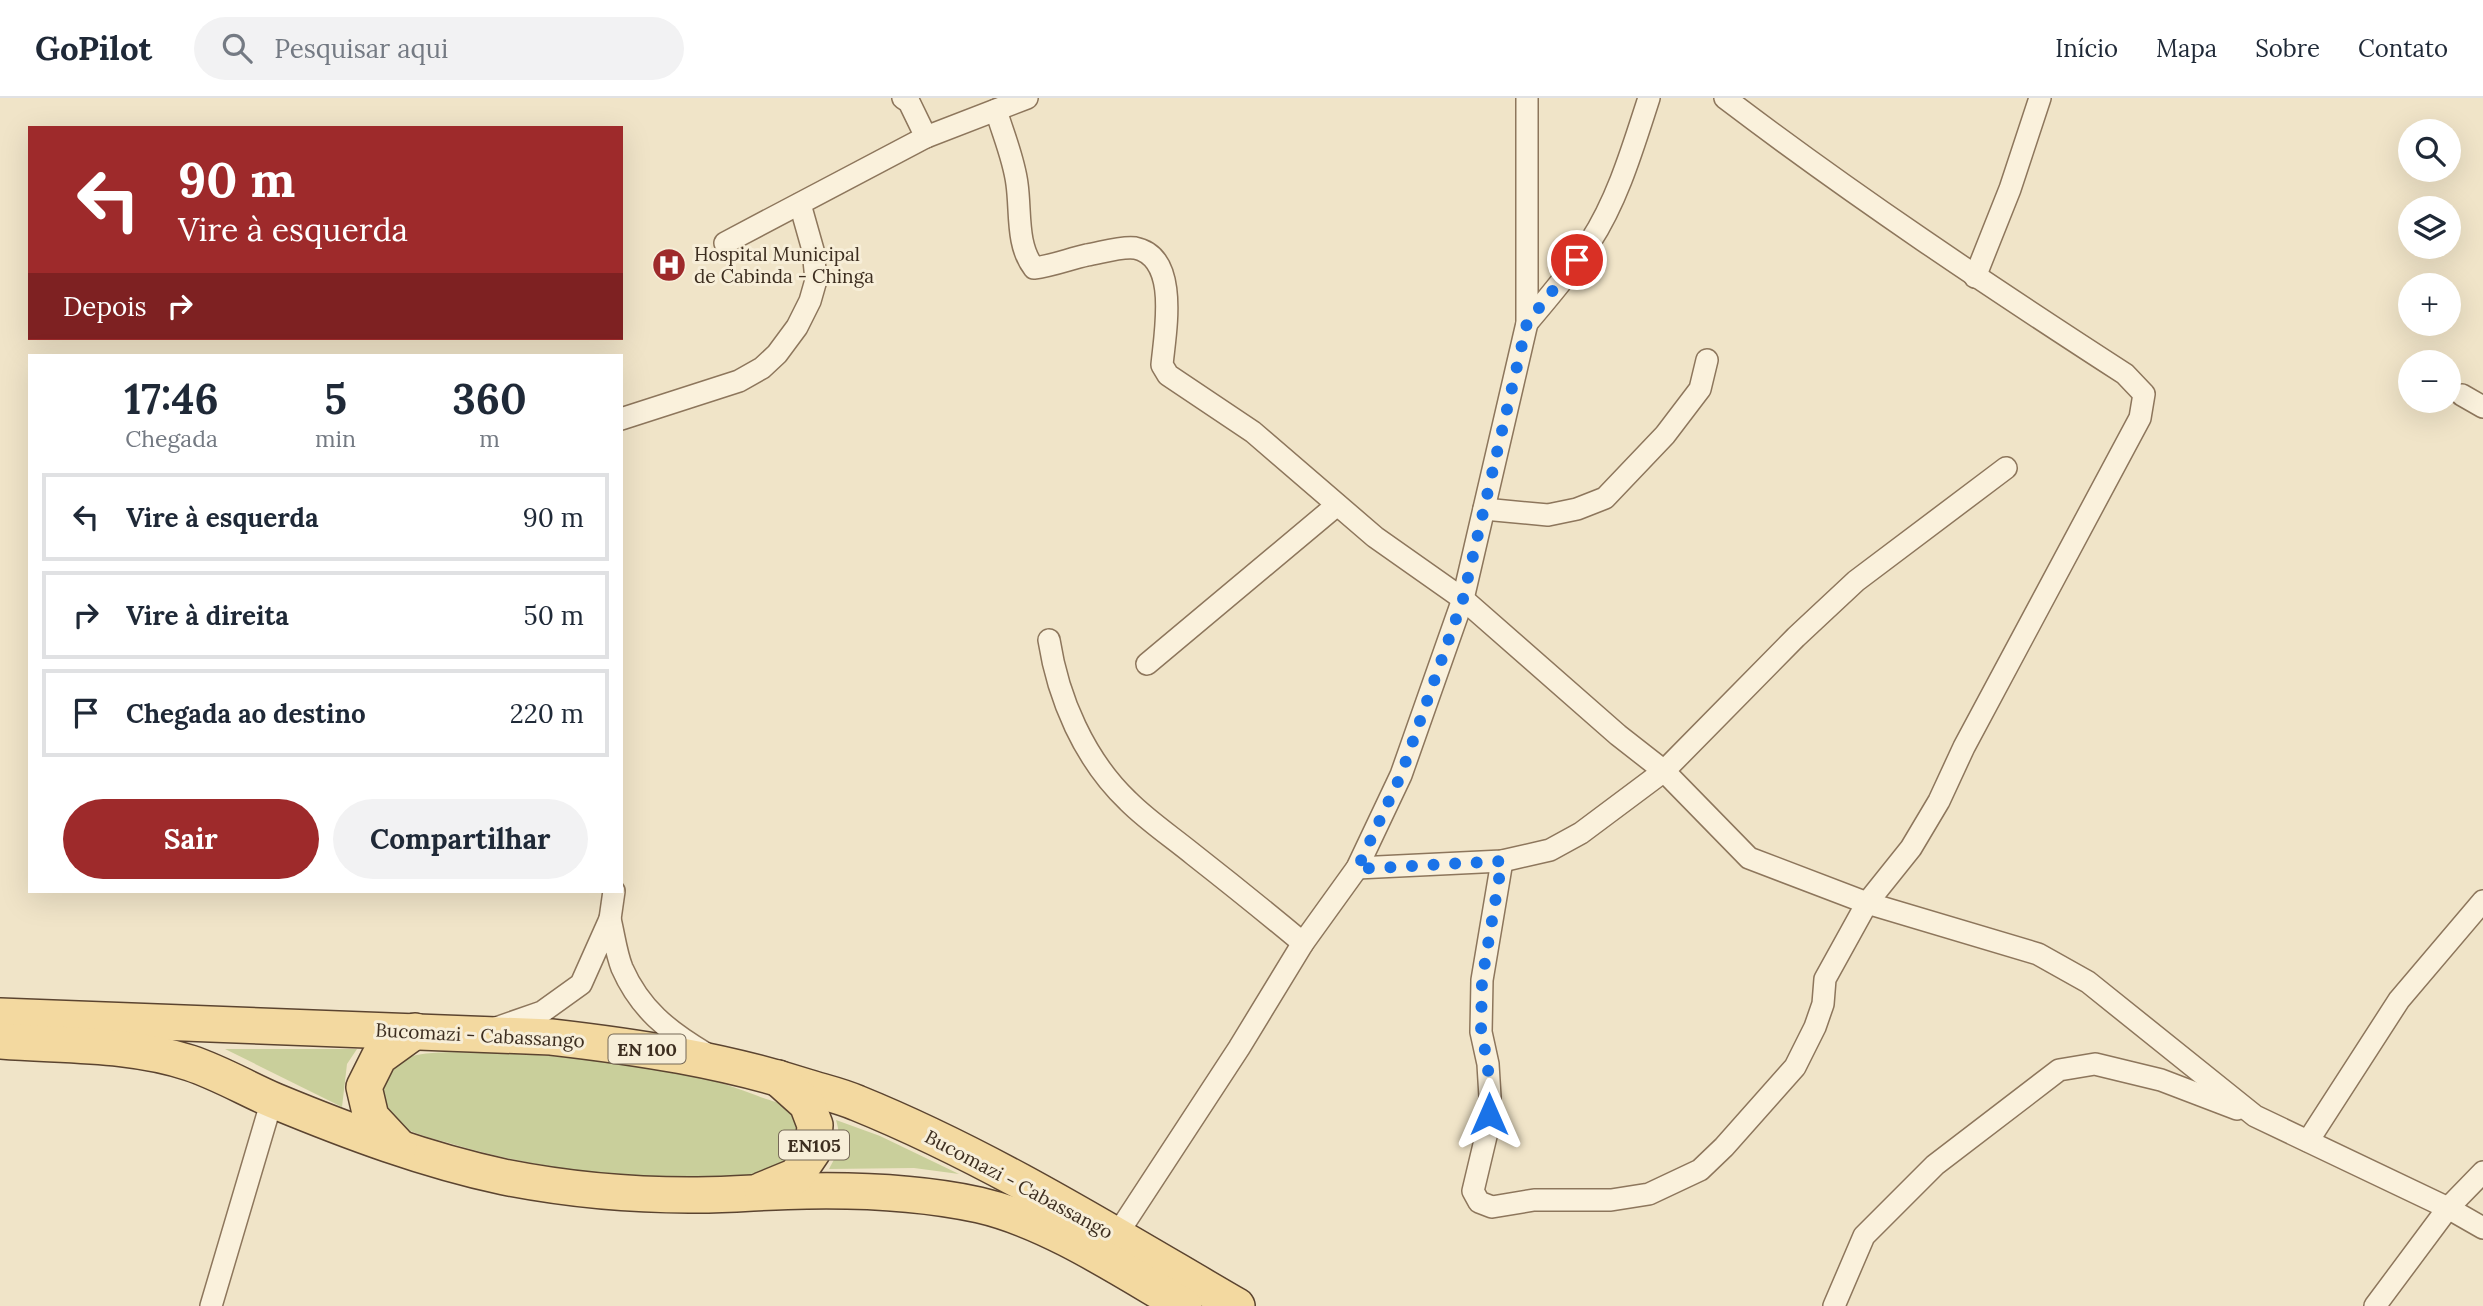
<!DOCTYPE html>
<html lang="pt">
<meta charset="utf-8">
<style>
body{margin:0;font-family:Lora,serif;background:#f2f2f3;color:#1f2937;height:100vh;display:flex;flex-direction:column;font-size:26px;white-space:nowrap}
*{box-sizing:border-box;margin:0}
p{font-size:23px;color:#747a83}
.icon{flex:none;width:38px;height:38px;fill:none;stroke:currentColor;stroke-width:2;stroke-linecap:round;stroke-linejoin:round}
.map{position:relative;flex:1;overflow:hidden}
.sheet{position:absolute;left:28px;top:256px;width:595px;height:539px;display:flex;flex-direction:column;background:#fff;border-radius:0px;box-shadow:0 7px 28px #0002}
.sheet>*{flex:none}
.hud{position:absolute;left:28px;top:28px;width:595px;height:214px;border-radius:0px;box-shadow:0 7px 28px #0002;background:#9e2a2b;color:#fff;overflow:hidden}
.tools{position:absolute;left:2398px;top:21px;display:grid;gap:14px}
.tools a{display:grid;place-items:center;width:63px;height:63px;border-radius:50%;background:#fff;box-shadow:0 7px 28px #0002;font-size:35px}
.pin{position:absolute;display:grid;place-items:center;width:60px;height:60px;color:#fff;margin:-30px;border:4px solid #fff;border-radius:50%;box-shadow:0 2px 7px #0007}
.me{position:absolute;width:77px;margin:-38px;rotate:0deg;stroke-linejoin:round;filter:drop-shadow(0 0 5px #0008)}
.turn{display:flex;align-items:center;gap:24px;height:147px;padding:0 35px;font-size:32px}
.turn .icon{width:91px;height:91px;stroke-width:2.5}
.turn b{display:block;font-size:49px;line-height:60px}
.then{display:flex;align-items:center;height:66px;padding:0 35px;background:#0003;gap:14px;font-size:26px}
.eta{display:flex;justify-content:space-evenly;align-items:center;height:119px;text-align:center}
.eta b{font-size:42px;font-weight:800;line-height:49px}
.action{display:flex;gap:14px;margin-top:auto;padding:14px 35px}
.action a{flex:1;height:80px;border-radius:42px;background:#9e2a2b;color:#fff;font-size:28px;font-weight:800;line-height:80px;text-align:center}
.action a+a{background:#f2f2f3;color:#1f2937}
ul{padding:0;list-style:none}
li{display:flex;align-items:center;gap:21px;height:88px;margin:0 14px 10px;padding:0 21px;border:4px solid #e0e1e3;border-radius:0px}
li div{flex:1}
li b{display:block;font-size:26px}
li em{font-style:normal}
header{display:flex;align-items:center;gap:42px;box-sizing:border-box;height:98px;padding:0 35px;background:#fff;border-bottom:2px solid #e0e1e3}
header strong{font-size:33px}
nav{display:flex;gap:38px;margin-inline-start:auto;font-size:24px}
.search{width:490px;height:63px;background:#f2f2f3;display:flex;align-items:center;gap:18px;box-sizing:border-box;padding:0 24px;border-radius:38px;color:#747a83;font-size:26px}
.map>svg:first-child{display:block}
.green{fill:#c9cf9b}
.lines{fill:none;stroke-linecap:round;stroke-linejoin:round}
.street-casing{stroke:#8d765c;stroke-width:24}
.primary-casing{stroke:#5b4430;stroke-width:38}
.street{stroke:#faf1dc;stroke-width:21}
.primary{stroke:#f3d9a0;stroke-width:35}
.route{stroke:#1a73e8;stroke-width:12;stroke-dasharray:0 21.6}
.labels{text-anchor:middle;dominant-baseline:central;stroke-width:6;stroke-linejoin:round;paint-order:stroke}
.shield{fill:#f7eed8;stroke:#756857;stroke-width:2}
.shield-label{font-size:18px;font-weight:bold;fill:#3d2e20}
.poi-label{font-size:19px;fill:#3d2e20;stroke:#f7eed8;text-anchor:start}
.street-label{font-size:19px;fill:#3d2e20;stroke:#f7eed8}
</style>
<header>
<strong>GoPilot</strong>
<div class="search"><svg class="icon" aria-label="search" viewBox="0 0 24 24"><circle cx="10" cy="10" r="6"/><path d="M15 15l6 6"/></svg>Pesquisar aqui</div>
<nav><a>Início</a><a>Mapa</a><a>Sobre</a><a>Contato</a></nav>
</header>
<div class="map">
<svg width="2483" height="1208" viewBox="0 0 2483 1208">
<rect width="100%" height="100%" fill="#f0e4c8"/>
<g class="green">
<path d="M225 951H357L347 966 342 1009Z"/>
<path d="M481 954C574 959 671 963 758 998 767 1002 781 1004 787 1011 795 1020 797 1030 800 1040L780 1074C751 1080 724 1080 695 1080 615 1080 536 1070 459 1048 444 1043 427 1040 413 1034 400 1029 382 1014 382 1000 380 945 443 956 481 954Z"/>
<path d="M836 1022 880 1038 959 1076 914 1070 829 1071C839 1054 842 1042 836 1022Z"/>
</g>
<g class="lines">
<g class="street-casing">
<g id="street">
<path d="M903 0 909 4 926 39"/>
<path d="M996 12C1003 36 1014 61 1017 86 1021 114 1016 147 1034 170 1052 168 1069 161 1087 157 1100 155 1121 148 1135 150 1180 159 1165 234 1162 267L1168 277 1253 334 1375 439 1463 501 1618 637 1664 673 1749 760 1867 805 2038 856 2088 884 2255 1018 2448 1110 2483 1130"/>
<path d="M725 145 926 39 1027 0"/>
<path d="M1975 179 2010 91 2040 0"/>
<path d="M1527 225C1549 199 1571 173 1590 144 1618 101 1633 49 1649 0"/>
<path d="M2462 297 2483 309"/>
<path d="M621 321 739 283 762 270 777 256 797 229 810 203 816 182 813 152 800 106"/>
<path d="M1484 411 1548 417 1577 411 1605 400 1665 337 1700 291 1707 262"/>
<path d="M1049 542C1058 600 1084 661 1128 703 1148 723 1172 739 1194 757 1231 786 1267 815 1303 845"/>
<path d="M1147 566 1337 407"/>
<path d="M1502 763 1482 882 1481 934 1488 966 1490 999 1487 1034 1473 1093 1479 1104 1492 1109 1534 1102H1611L1649 1096 1700 1072 1724 1049 1795 969 1815 929 1823 906 1825 881 1867 805 1911 750 1939 703 1964 649 2140 320 2144 296 2125 276C1989 188 1854 98 1725 0"/>
<path d="M1357 770 1502 763 1550 752 1581 735 1664 673 1796 539 1856 483 2006 370"/>
<path d="M610 821 614 793"/>
<path d="M496 930 542 914 581 886 610 821C614 837 616 855 622 870 640 911 668 933 705 955"/>
<path d="M2308 1043 2399 902 2483 803"/>
<path d="M1116 1138 1239 950 1303 845 1357 770 1401 677 1463 501 1527 225V0"/>
<path d="M211 1208 272 1002"/>
<path d="M1834 1208 1864 1138 1935 1067 2059 972 2095 966 2161 982 2237 1011"/>
<path d="M2375 1208 2448 1110 2483 1074"/>
</g>
</g>
<g class="primary-casing">
<g id="primary">
<path d="M0 918 551 939C638 949 723 962 807 989 823 994 841 998 857 1005 990 1059 1113 1136 1237 1208"/>
<path d="M0 943C64 948 129 945 190 965 220 975 247 991 275 1003 350 1034 425 1062 504 1079 565 1091 627 1097 689 1097 728 1098 767 1093 807 1093 864 1092 923 1095 979 1107 1049 1123 1122 1172 1184 1208"/>
<path d="M399 1049 371 1019 364 989 379 959 415 933"/>
<path d="M762 1092 796 1078 813 1053 815 1027 807 1006 778 980"/>
</g>
</g>
<use href="#street" class="street"/>
<use href="#primary" class="primary"/>
</g>
<g class="lines">
<path class="route" d="M1489 1016 1488 966 1481 934 1482 882 1502 763 1357 771 1401 677 1463 501 1527 225 1577 162"/>
</g>
<defs>
<g id="hospital-disc" transform="scale(1.75)"><circle r="9.5" fill="#9e2a2b" stroke="#f7eed8"/><path d="M-5-5h3v3.5h4V-5h3V5h-3V1.5h-4V5h-3Z" fill="#fff"/></g>
</defs>
<g fill-rule="evenodd">
<use href="#hospital-disc" x="669" y="167"/>
</g>
<g class="labels">
<g class="shield">
<rect x="608.5" y="936.5" width="77" height="29" rx="5"/>
<rect x="779" y="1032.5" width="70" height="29" rx="5"/>
</g>
<g class="shield-label">
<text x="647" y="951">EN 100</text>
<text x="814" y="1047">EN105</text>
</g>
<g class="poi-label">
<text x="694" y="156">Hospital Municipal<tspan x="694" dy="22">de Cabinda - Chinga</tspan></text>
</g>
<g class="street-label">
<text transform="translate(480 937) rotate(3)">Bucomazi - Cabassango</text>
<text transform="translate(1019 1086) rotate(28)">Bucomazi - Cabassango</text>
</g>
</g>
</svg>
<div class="tools">
<a><svg class="icon" aria-label="search" viewBox="0 0 24 24"><circle cx="10" cy="10" r="6"/><path d="M15 15l6 6"/></svg></a>
<a><svg class="icon" aria-label="layers" viewBox="0 0 24 24"><path d="M12 4l9 5-9 5-9-5zM3 14l9 5 9-5"/></svg></a>
<a>+</a>
<a>−</a>
</div>
<div class="pin" style="left:1577px;top:162px;background:#d93025"><svg class="icon" aria-label="arrive" viewBox="0 0 24 24"><path d="M6 21V4h12l-3 4 3 4H6"/></svg></div>
<svg class="me" style="left:1489px;top:1016px" viewBox="-20 -20 40 40"><path d="M0-17L14 15 0 8-14 15z" fill="#1a73e8" stroke="#fff" stroke-width="4"/></svg>
<div class="hud">
<div class="turn"><svg class="icon" aria-label="left" viewBox="0 0 24 24"><path d="M17 20v-9H6M10 6l-5 5 5 5"/></svg><div><b>90 m</b>Vire à esquerda</div></div>
<div class="then">Depois<svg class="icon" aria-label="right" viewBox="0 0 24 24"><path d="M7 20v-9h11M14 6l5 5-5 5"/></svg></div>
</div>
<section class="sheet">
<div class="eta">
<div><b>17:46</b><p>Chegada</p></div>
<div><b>5</b><p>min</p></div>
<div><b>360</b><p>m</p></div>
</div>
<ul>
<li><svg class="icon" aria-label="left" viewBox="0 0 24 24"><path d="M17 20v-9H6M10 6l-5 5 5 5"/></svg><div><b>Vire à esquerda</b></div><em>90 m</em></li>
<li><svg class="icon" aria-label="right" viewBox="0 0 24 24"><path d="M7 20v-9h11M14 6l5 5-5 5"/></svg><div><b>Vire à direita</b></div><em>50 m</em></li>
<li><svg class="icon" aria-label="arrive" viewBox="0 0 24 24"><path d="M6 21V4h12l-3 4 3 4H6"/></svg><div><b>Chegada ao destino</b></div><em>220 m</em></li>
</ul>
<div class="action"><a>Sair</a><a>Compartilhar</a></div>
</section>
</div>
